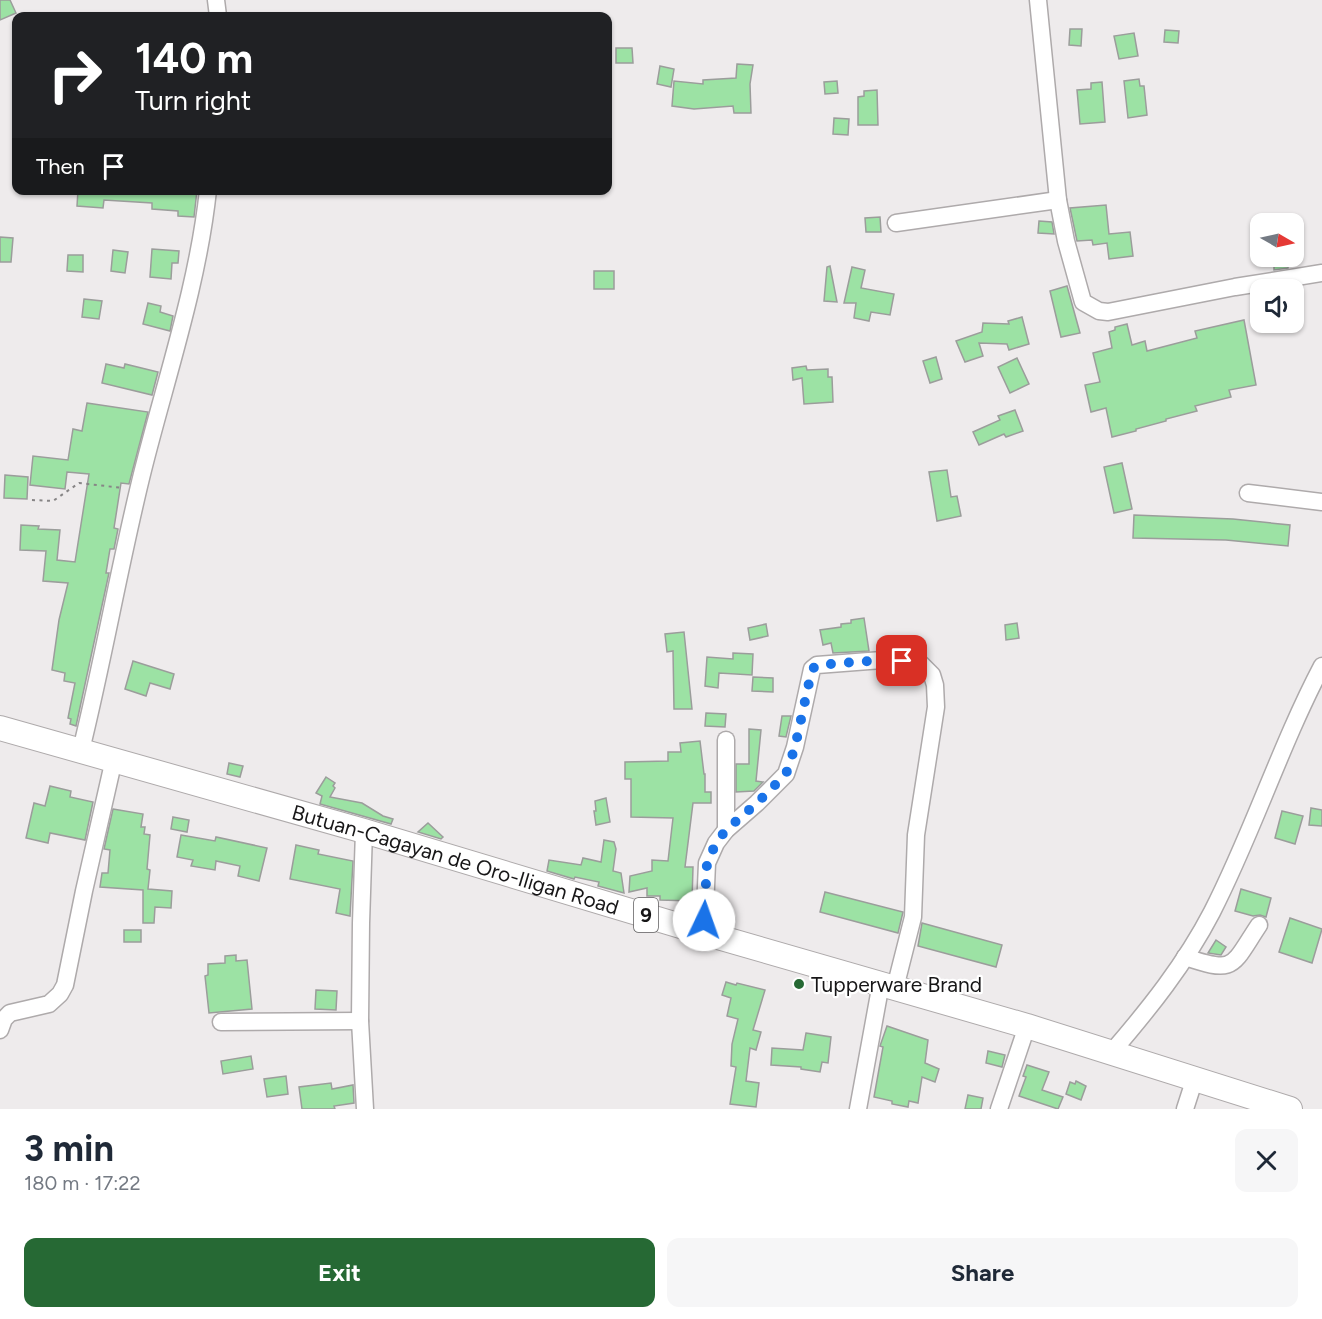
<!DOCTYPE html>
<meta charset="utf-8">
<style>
body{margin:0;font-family:Figtree,sans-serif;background:#f6f6f7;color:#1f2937;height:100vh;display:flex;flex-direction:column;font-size:22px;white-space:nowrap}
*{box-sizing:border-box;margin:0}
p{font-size:20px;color:#747a83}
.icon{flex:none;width:33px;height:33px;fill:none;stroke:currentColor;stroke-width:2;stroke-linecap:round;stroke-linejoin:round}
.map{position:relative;height:1109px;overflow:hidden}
.side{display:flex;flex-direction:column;background:#fff;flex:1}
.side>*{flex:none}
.top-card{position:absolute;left:12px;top:12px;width:600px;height:183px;border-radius:12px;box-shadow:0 2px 4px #0004;background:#202124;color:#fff;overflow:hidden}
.needle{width:39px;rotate:99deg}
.buttons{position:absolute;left:1250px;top:213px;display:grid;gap:12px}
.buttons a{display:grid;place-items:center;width:54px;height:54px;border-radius:12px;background:#fff;box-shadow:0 2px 4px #0004;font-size:30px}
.pin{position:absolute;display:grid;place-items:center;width:51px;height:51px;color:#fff;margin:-26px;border-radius:12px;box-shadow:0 3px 9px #0006}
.me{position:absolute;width:66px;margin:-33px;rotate:3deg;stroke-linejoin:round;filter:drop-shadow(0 0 4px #0008)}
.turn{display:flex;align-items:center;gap:21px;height:126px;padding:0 24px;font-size:27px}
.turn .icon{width:78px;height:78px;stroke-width:2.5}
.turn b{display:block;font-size:42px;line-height:51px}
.then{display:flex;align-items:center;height:57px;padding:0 24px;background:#0003;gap:12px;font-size:22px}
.round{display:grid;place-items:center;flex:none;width:63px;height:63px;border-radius:12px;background:#f6f6f7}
.headline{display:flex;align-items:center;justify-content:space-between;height:102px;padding:0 24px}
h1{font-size:36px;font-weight:700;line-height:45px}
.button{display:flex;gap:12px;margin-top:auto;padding:12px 24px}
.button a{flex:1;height:69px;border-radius:12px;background:#266934;color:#fff;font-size:24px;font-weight:700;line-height:69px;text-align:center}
.button a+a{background:#f6f6f7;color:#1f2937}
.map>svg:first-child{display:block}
.building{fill:#9ce2a4;stroke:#9b9d9b;stroke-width:1.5}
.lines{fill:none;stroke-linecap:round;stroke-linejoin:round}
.minor-casing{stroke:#aeaaab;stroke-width:19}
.highway-casing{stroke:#aeaaab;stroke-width:26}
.path{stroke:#878586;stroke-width:2;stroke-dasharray:3 4.5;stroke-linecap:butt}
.minor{stroke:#fff;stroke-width:16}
.highway{stroke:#fff;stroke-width:24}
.route{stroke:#1a73e8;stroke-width:10;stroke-dasharray:0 18}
.poi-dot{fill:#266934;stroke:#fff;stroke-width:2}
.labels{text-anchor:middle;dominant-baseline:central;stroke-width:4.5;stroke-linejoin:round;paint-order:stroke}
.shield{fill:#fff;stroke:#5d5c5d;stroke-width:1.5}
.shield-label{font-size:20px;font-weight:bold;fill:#171617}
.street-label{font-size:21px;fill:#171617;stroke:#fff}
.poi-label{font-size:21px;fill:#171617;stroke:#fff;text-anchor:start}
</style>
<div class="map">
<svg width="1322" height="1109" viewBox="0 0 1322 1109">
<rect width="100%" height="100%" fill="#eeebec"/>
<g class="building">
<path d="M0 0H10L16 13 0 20Z"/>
<path d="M1070 29H1082L1081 46 1069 45Z"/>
<path d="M1165 30 1179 31 1178 43 1164 42Z"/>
<path d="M1134 33 1138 56 1119 59 1114 36Z"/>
<path d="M616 48H632L633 63H616Z"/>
<path d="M737 64 753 65 750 84 751 113H734L733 106 694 109 672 106 674 81 703 84V80L736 78Z"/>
<path d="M660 66 674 69 671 87 657 84Z"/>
<path d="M1139 79 1140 86H1144L1147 115 1128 118 1124 81Z"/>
<path d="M837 81 838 93 825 94 824 82Z"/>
<path d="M1102 82 1105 122 1080 124 1077 90 1091 89V83Z"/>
<path d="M877 90 878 125H858V97L864 96V91Z"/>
<path d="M834 118 849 119 848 135 833 134Z"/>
<path d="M78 190H197L194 217 178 216V211L152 209V203L104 200 103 208 77 206Z"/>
<path d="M1106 205 1109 234 1130 232 1133 256 1109 259 1107 243 1093 245 1092 240 1077 241 1070 208Z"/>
<path d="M880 217 881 232H866L865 218Z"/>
<path d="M1039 221 1052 222 1054 234 1038 233Z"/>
<path d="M0 237 13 238 11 262H0Z"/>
<path d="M152 249 179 251 178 263H172L171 279 150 277Z"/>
<path d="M113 250 128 252 125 273 111 271Z"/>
<path d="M68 255H83V272L67 271Z"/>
<path d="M1274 256H1288V268L1274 270Z"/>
<path d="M830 266 837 302 824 301 827 267Z"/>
<path d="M852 267 865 270 861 288 894 294 890 315 871 312 869 321 854 318 856 303H844Z"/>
<rect x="594" y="271" width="20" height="18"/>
<path d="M1067 286 1080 333 1061 337 1050 291Z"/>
<path d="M84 299 102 301 99 319 82 317Z"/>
<path d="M148 303 161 306 160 312 173 316 170 331 143 324Z"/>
<path d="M1022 317 1029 344 1009 350 1007 344 979 343 983 356 965 362 956 341 982 332 983 323 1009 324 1008 321Z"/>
<path d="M1244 320 1256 385 1229 390 1231 397 1195 406 1197 411 1166 419V421L1136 429V431L1112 437 1106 408 1091 412 1085 385 1100 382 1093 353 1112 348 1109 332 1115 330V327L1127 324 1132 345 1145 341 1147 351 1197 338 1195 331Z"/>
<path d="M936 357 942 379 930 383 923 361Z"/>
<path d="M1017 358 1029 384 1010 393 998 367Z"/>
<path d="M106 364 124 368 125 364 158 372 152 395 102 383Z"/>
<path d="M806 366 807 370 828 369V377H832L833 402 804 404 802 378 793 380 792 368Z"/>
<path d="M87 403 148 412 129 484 121 483 114 528 118 529 114 549H110L106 573H109L76 726 70 724 71 719 68 718 75 683 64 681 65 673 52 670 59 620 68 583 43 581 46 551 20 550 21 525 39 526 38 529 60 530 57 560 75 562 89 474 67 472 65 489 30 485 33 456 68 460 73 429 82 431Z"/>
<path d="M1015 410 1023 431 1006 437 1004 434 979 445 973 432 1000 420 998 416Z"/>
<path d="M1122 463 1132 509 1114 513 1104 467Z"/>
<path d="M947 470 951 497 957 496 961 516 937 521 929 472Z"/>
<path d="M5 475 28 477 27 499 4 498Z"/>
<path d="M1134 515 1233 519 1290 525 1288 546 1226 540 1133 538Z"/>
<path d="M864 618 869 651 833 653 831 643 823 645 820 630 841 627V624L851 623V620Z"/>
<path d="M1017 623 1019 638 1006 640 1005 625Z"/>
<path d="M766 624 768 636 750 640 748 628Z"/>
<path d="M684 632 692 709H674L673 651 667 652 665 634Z"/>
<path d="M733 653 753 654 752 675 719 673 718 688 705 686 707 657 733 659Z"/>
<path d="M133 661 174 674 170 689 150 683 146 696 125 689Z"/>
<path d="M753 677 773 678V692L752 691Z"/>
<path d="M706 713 726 714 725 727 705 726Z"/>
<path d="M782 716H791L786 737 779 736Z"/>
<path d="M749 729 761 730 756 781 763 782 754 791 736 792V764H749Z"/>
<path d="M700 741 704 774H705V792H711V803H693L685 867H693L692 901 660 900V896H647V888L629 892 630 876 652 871V860L668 861 673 818 631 817V779H625V762L668 761V752H681L680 743Z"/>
<path d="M229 763 243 766 240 777 227 774Z"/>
<path d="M326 777 335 783 333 786 335 788 330 797 362 803 383 816 393 819 391 824 320 804 322 796 316 793Z"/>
<path d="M50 786 71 791 70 797 93 802 85 840 50 833 48 843 26 838 34 803 45 806Z"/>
<path d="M606 798 610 822 596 825 594 811H596L595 801Z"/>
<path d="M1311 808 1322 810V826L1309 825Z"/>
<path d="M113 809 143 814 141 827H145L144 834 150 835 147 869 150 870 148 889 172 891 171 908 155 907 154 923H143V890L100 887 102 873H108L110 850 104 849Z"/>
<path d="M1282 811 1303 816 1295 844 1275 838Z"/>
<path d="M173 817 189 820 187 832 171 829Z"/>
<path d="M428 823 443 837 441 839 418 832Z"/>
<path d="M181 835 215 841 216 837 267 848 259 881 238 876 240 866 216 861 215 870 191 866 193 860 177 857Z"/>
<path d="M604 840 614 842 616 849 613 871 621 873 624 893 598 886 599 882 575 877 574 879 547 871 549 860 581 865 583 858 601 862Z"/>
<path d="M296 845 319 850 318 854 353 861 350 916 336 913 340 889 290 879Z"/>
<path d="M1241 889 1271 898 1266 917 1260 915 1253 916 1235 911Z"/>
<path d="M825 892 903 912 898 933 820 912Z"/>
<path d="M1290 918 1322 929 1312 963 1279 952Z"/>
<path d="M922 923 1002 945 996 967 918 946Z"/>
<rect x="124" y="930" width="17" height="12"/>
<path d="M1216 940 1226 947 1221 955 1208 953Z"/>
<path d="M236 955V961L247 960 252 1009 209 1013 205 976 208 975V964L225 963V956Z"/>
<path d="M726 982 736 985 737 983 765 990 753 1030 761 1032 756 1050 750 1048 746 1081 759 1083 756 1107 730 1104 736 1067 731 1066 732 1044 738 1019 727 1016 731 998 722 995Z"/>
<path d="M316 990 337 991 336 1010 315 1009Z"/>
<path d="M887 1026 928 1040 925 1063 939 1069 935 1082 922 1077 918 1103 909 1101 908 1107 892 1104V1101L874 1097 883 1047 880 1046Z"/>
<path d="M806 1033 831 1037 828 1063 822 1062 820 1072 801 1069V1067L771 1065 772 1048 803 1050Z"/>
<path d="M988 1051 1005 1055 1002 1067 986 1063Z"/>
<path d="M251 1056 253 1069 223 1074 221 1061Z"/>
<path d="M1027 1065 1049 1072 1042 1090 1063 1097 1058 1109 1019 1096 1026 1077 1023 1076Z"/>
<path d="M286 1076 288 1094 267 1097 264 1079Z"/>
<path d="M1076 1081 1086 1086 1081 1100 1066 1094 1070 1082 1075 1084Z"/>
<path d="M331 1083 332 1089 353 1085 354 1103 334 1106 335 1109H302L299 1087Z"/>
<path d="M968 1095 983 1098 981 1109H965Z"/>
</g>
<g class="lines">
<g class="minor-casing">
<g id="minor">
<path d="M216 0 218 16"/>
<path d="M1038 0 1058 200 1066 241 1083 302 1099 311 1108 312 1235 287 1322 273"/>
<path d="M896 223 1058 200"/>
<path d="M1248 493 1322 502"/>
<path d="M81 750C104 657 120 562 143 470 166 378 198 285 208 190"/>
<path d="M726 830V740"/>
<path d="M364 831 361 923 360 1021 365 1109"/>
<path d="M704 933 707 863 716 843 726 830 757 803 786 774 795 747 812 669 817 665 882 660 921 664 932 675 935 685 936 707 916 835 913 917 895 988"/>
<path d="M1185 957C1236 974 1231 967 1259 925"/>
<path d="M221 1022 360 1021"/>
<path d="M0 1030 4 1019 10 1013 49 1004 60 994 65 985 84 891 114 759"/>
<path d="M1111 1053C1149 1009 1185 964 1212 912 1253 832 1280 746 1322 666"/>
<path d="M858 1109 881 983"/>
<path d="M999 1109 1027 1026"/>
<path d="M1185 1109 1195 1078"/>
</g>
</g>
<g class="highway-casing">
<g id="highway">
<path id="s1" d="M0 728 364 831 704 933 1027 1026 1290 1109"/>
</g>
</g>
<path class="path" d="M32 500 53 501 79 483 123 488"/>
<use href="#minor" class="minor"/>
<use href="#highway" class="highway"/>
</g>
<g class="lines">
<path class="route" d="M704 920 707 863 716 843 726 830 757 803 786 774 795 747 812 669 818 665 882 660 902 661"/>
</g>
<circle class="poi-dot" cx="799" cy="984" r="6"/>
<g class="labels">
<rect class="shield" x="634" y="898" width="24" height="34" rx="4.5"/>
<g class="shield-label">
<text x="646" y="915">9</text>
</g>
<g class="street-label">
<text stroke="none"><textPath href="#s1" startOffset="474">Butuan-Cagayan de Oro-Iligan Road</textPath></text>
</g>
<g class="poi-label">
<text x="811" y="984">Tupperware Brand</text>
</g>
</g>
</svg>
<div class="buttons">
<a><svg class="needle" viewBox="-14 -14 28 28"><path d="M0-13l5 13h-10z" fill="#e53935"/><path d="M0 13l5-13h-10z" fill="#747a83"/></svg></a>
<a><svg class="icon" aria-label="sound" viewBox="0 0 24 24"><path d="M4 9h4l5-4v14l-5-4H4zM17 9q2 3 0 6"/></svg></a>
</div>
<div class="pin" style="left:902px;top:661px;background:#d93025"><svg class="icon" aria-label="arrive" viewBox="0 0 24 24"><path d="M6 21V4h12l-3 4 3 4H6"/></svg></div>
<svg class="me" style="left:704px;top:920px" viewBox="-20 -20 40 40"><circle r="19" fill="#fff"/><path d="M0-13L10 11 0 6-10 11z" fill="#1a73e8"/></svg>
<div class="top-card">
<div class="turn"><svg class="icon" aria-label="right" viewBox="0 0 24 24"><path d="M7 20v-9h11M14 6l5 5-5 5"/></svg><div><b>140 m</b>Turn right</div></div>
<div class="then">Then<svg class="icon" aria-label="arrive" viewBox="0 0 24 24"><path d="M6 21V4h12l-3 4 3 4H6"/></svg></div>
</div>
</div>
<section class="side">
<div class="headline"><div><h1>3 min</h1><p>180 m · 17:22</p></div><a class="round"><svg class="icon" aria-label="close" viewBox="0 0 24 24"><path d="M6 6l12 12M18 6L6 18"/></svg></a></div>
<div class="button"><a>Exit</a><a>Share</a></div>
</section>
